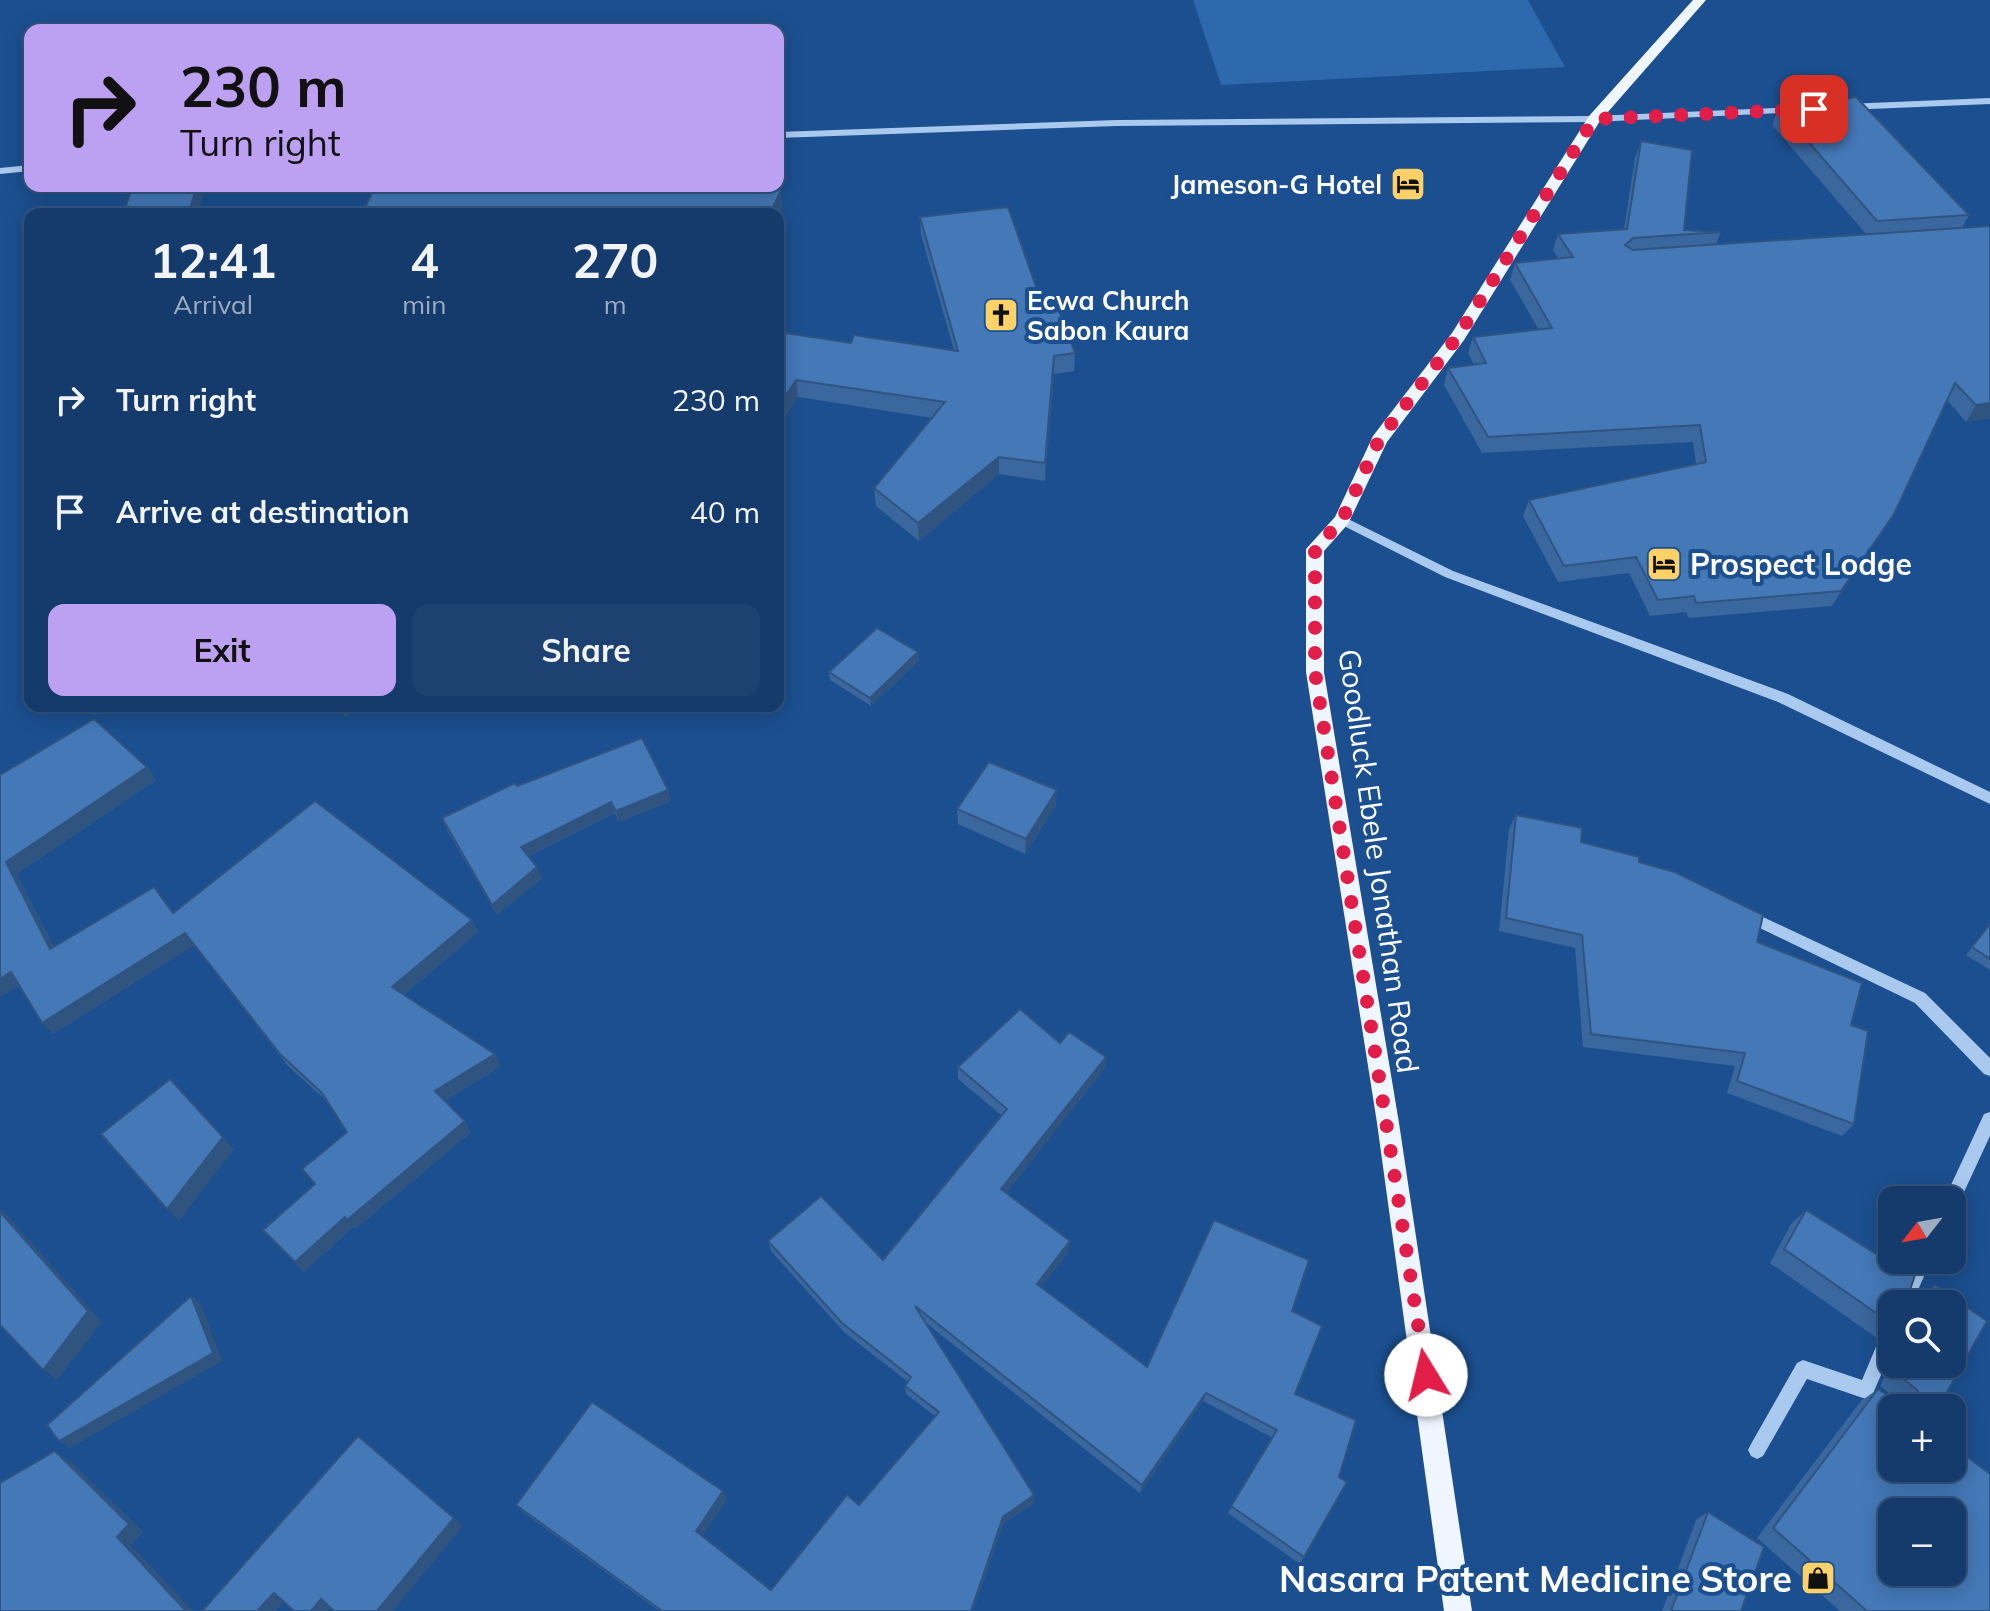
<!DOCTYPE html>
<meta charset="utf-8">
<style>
body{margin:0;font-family:Mulish,sans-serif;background:#1d4271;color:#f1f3f6;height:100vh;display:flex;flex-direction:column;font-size:30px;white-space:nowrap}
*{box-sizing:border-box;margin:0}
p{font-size:26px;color:#9dadc1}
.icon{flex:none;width:44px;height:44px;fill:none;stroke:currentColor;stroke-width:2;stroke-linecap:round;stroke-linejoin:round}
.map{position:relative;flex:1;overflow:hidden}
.side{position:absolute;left:24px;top:208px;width:760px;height:504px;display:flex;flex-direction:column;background:#143b6b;border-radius:16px;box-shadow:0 4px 20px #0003,0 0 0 2px #33557e}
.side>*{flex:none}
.top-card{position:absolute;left:24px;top:24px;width:760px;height:168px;border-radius:16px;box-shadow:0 4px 20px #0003,0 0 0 2px #33557e;background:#bca0f2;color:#111;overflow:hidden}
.needle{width:52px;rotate:239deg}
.controls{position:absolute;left:1878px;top:1186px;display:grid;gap:16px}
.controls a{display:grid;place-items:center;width:88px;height:88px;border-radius:16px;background:#143b6b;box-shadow:0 4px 20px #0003,0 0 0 2px #33557e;font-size:40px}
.pin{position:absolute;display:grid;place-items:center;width:68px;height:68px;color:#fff;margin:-34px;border-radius:16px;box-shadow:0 4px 12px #0006}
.me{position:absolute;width:88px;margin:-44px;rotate:351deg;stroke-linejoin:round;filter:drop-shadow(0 0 6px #0008)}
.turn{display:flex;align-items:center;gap:28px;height:168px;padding:0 24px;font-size:36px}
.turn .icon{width:104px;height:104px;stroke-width:2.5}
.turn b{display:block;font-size:56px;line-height:68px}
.eta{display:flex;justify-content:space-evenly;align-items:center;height:136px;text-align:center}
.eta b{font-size:48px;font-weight:700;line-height:56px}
.action{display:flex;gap:16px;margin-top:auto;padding:16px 24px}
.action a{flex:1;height:92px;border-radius:16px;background:#bca0f2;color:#111;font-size:32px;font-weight:700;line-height:92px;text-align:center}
.action a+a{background:#1d4271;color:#f1f3f6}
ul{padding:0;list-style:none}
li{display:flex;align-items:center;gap:24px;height:112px;padding:0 24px}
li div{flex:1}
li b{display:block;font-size:30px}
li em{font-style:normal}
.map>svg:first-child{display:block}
.green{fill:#2e69ad}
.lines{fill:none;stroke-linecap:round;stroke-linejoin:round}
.minor{fill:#a9c9ee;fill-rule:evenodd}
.major{fill:#f0f6ff;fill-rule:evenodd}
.wall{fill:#3a679d;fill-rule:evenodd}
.shaded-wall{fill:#305480}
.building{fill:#4478b7;stroke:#305480;stroke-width:2;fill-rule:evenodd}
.route{stroke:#e11d48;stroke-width:14;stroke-dasharray:0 25.2}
.labels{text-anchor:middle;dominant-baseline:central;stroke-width:8;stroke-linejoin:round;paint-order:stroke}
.far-poi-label{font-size:26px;font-weight:bold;fill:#fff;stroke:#1b4f8f;text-anchor:end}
.poi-label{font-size:30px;font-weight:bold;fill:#fff;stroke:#1b4f8f;text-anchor:start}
.street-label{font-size:30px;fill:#fff;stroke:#1b4f8f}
.near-poi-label{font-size:36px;font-weight:bold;fill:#fff;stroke:#1b4f8f;text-anchor:end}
</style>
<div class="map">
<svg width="1990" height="1611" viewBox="0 0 1990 1611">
<rect width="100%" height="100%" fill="#1b4f8f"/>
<path class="green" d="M1193 0H1528L1565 67 1221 85Z"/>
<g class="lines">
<g class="minor">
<path d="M1990 98V104L1846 110 1841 107 1846 104Z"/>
<path d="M1797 107 1800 108V112L1594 122 1117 126 778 138V132L1117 120 1594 116Z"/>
<path d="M30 165V171L0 174V168Z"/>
<path d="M1342 516 1453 571 1788 694 1990 792V804L1778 702 1445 577 1338 523 1336 520Z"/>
<path d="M1746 909 1925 993 1990 1058V1076L1984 1074 1915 1003 1741 919 1739 915 1741 911Z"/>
<path d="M1990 1112V1136L1958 1205 1952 1208V1200H1944L1984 1114Z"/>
<path d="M1914 1260H1931L1912 1304H1894Z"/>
<path d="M1892 1320V1349L1872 1396 1866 1399 1807 1379 1763 1456 1757 1459 1751 1456 1748 1450 1751 1444 1797 1363 1803 1360 1862 1380 1886 1323Z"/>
</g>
<path class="major" d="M1693 0H1706L1600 121 1464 340 1387 442 1348 524 1324 551V672L1399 1123 1472 1611H1444L1377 1123 1306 672V549L1335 517 1373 436 1452 333 1589 116Z"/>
</g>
<g class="wall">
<path d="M1779 108 1969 215 1962 228 1990 226V418L1966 422 1947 400 1894 514 1884 530 1832 606 1689 618 1686 612 1650 616 1629 573 1558 582 1523 516 1529 500 1696 464 1693 442 1482 453 1444 385 1448 368 1474 365 1468 353 1473 337 1539 330 1510 280 1515 263 1558 258 1553 250 1558 234 1624 229 1635 158 1641 141 1684 230 1721 232 1716 244 1866 234 1772 125Z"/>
<path d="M920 217 1044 309 1075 353 1074 371 1054 374 1045 481 999 474 919 541 876 506 874 488 932 418 798 397 778 332 851 343 954 350 921 235Z"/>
<path d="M918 652 919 660 871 706 830 680 829 672Z"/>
<path d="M332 706H360L347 717Z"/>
<path d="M147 767 156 780 16 874 54 947 173 913 472 920 478 932 404 995 501 1066 444 1101 471 1132 355 1229 353 1227 304 1272 263 1230 315 1184 347 1132 328 1102 288 1066 194 945 53 1034 19 986 0 775Z"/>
<path d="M517 786 668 790 671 801 619 822 615 813 529 856 542 878 497 915 447 830 442 818Z"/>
<path d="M1056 805 1025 854 958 824 957 809Z"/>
<path d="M1516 815 1581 842 1639 862 1757 942 1851 1025 1854 1124 1842 1136 1727 1093 1735 1066 1583 1047 1575 948 1499 931 1509 829Z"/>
<path d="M1990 923V970L1966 955Z"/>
<path d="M1060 1043 1106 1057 1105 1068 1006 1193 1069 1251 1041 1287 1147 1367 1292 1311 1304 1557 1300 1564 1228 1513 1273 1438 1203 1401 1140 1493 926 1323 1034 1503 1003 1524 973 1611H659L523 1512 516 1505 723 1491 727 1499 702 1536 771 1590 859 1505 935 1416 906 1394 905 1386 908 1382 844 1332 771 1251 768 1241 883 1260 1001 1115 958 1079V1067Z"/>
<path d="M1806 1210 1897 1267 1902 1263 1916 1272 1909 1293H1924L1935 1285 1987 1321 1938 1408H1892V1468H1952V1443L1969 1458 1990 1474V1611H1840L1757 1538 1861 1401 1878 1389 1901 1404 1900 1402 1880 1386 1892 1363 1952 1364V1304H1892V1326L1877 1338 1770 1263 1791 1224ZM1892 1512H1952V1572H1892Z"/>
<path d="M1708 1512 1741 1611H1662L1696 1520Z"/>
</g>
<g class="shaded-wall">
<path d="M197 186H204L205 188 197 214H188Z"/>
<path d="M781 190 783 208 778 219V214H770Z"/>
<path d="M1054 356V374L1045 481V463Z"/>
<path d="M796 380 798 397 778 429V407Z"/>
<path d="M1990 403V418L1966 422 1976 405Z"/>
<path d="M999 457V474L919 541 918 523Z"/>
<path d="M1894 514 1884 530 1832 606 1841 591Z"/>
<path d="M918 652 919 660 871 706 870 698Z"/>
<path d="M346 706H360L347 717 343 709Z"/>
<path d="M147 767 156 780 16 874 61 961 50 949 6 862Z"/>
<path d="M668 790 671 801 619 822 616 811Z"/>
<path d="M1057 790 1056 805 1025 854 1026 839Z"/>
<path d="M611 802 615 813 525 858 521 847Z"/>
<path d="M537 867 542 878 497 915 492 905Z"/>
<path d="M472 920 478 932 399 999 392 987Z"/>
<path d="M185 933 194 945 53 1034 42 1023Z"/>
<path d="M11 972 22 984 0 997V979Z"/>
<path d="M495 1054 501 1066 442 1102 435 1091Z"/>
<path d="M1106 1057 1105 1068 1001 1200V1189Z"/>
<path d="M465 1121 471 1132 355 1229 347 1220Z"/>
<path d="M223 1137 234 1149 179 1221 167 1209Z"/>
<path d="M0 1209 6 1214 102 1322 57 1380 43 1370Z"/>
<path d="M345 1217 353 1227 304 1272 295 1262Z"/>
<path d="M1070 1241 1069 1251 1037 1293V1284Z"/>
<path d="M191 1296 201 1304 222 1361 70 1448 59 1441Z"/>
<path d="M1206 1393 1203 1401 1140 1493 1142 1485Z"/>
<path d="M55 1451 69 1460 143 1532 131 1545 193 1611H186L117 1537Z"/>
<path d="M723 1491 727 1499 701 1538 696 1531Z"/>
<path d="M1034 1495V1503L1003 1524 973 1611H971L1003 1517Z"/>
<path d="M454 1518 463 1526 393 1611H377Z"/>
<path d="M274 1593 286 1600 275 1611H257Z"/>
<path d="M321 1599 332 1606 328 1611H311Z"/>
</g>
<g class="building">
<path d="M1856 97 1969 215 1877 221 1779 108Z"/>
<path d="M1641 141 1692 150 1684 230 1721 232 1633 238 1625 245 1633 250 1990 226V403L1976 405 1955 383 1894 514 1841 591 1696 603 1694 596 1658 600 1636 557 1564 566 1529 500 1706 462 1700 425 1488 437 1448 368 1486 363 1473 337 1552 328 1515 263 1573 257 1558 234 1627 229Z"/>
<path d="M133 186H197L188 214H123Z"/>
<path d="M375 186H701L781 190 770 214H362Z"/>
<path d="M1008 207 1044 309 1058 307 1075 353 1054 356 1045 463 999 457 918 523 874 488 945 402 796 380 778 407V332L851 343 854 335 958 351 920 217Z"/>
<path d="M877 628 918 652 870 698 829 672Z"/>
<path d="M94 719 147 767 6 862 50 949 154 887 173 913 315 801 472 920 392 987 495 1054 435 1091 465 1121 347 1220 345 1217 295 1262 263 1230 315 1184 302 1169 347 1132 322 1093 280 1054 185 933 42 1023 11 972 0 979V775Z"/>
<path d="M642 738 668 790 616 811 611 802 521 847 537 867 492 905 442 818 515 783 517 786Z"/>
<path d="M989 762 1057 790 1026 839 957 809Z"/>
<path d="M1516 815 1582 828 1581 842 1639 857V862L1675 872 1763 915 1757 942 1862 983 1851 1025 1868 1031 1854 1124 1737 1081 1745 1053 1591 1034 1582 935 1506 918Z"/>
<path d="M1990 924V959L1972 947Z"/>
<path d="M1020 1009 1060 1043 1069 1032 1106 1057 1001 1189 1070 1241 1037 1284 1147 1367 1214 1220 1309 1260 1292 1311 1322 1326 1295 1394 1356 1420 1339 1477 1347 1482 1304 1557 1231 1506 1277 1430 1206 1393 1142 1485 915 1306 1034 1495 1003 1517 971 1611H662L516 1505 592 1402 723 1491 696 1531 771 1590 847 1495 859 1505 939 1412 905 1386 911 1377 842 1323 768 1241 821 1196 883 1260 1007 1109 958 1067Z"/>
<path d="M170 1079 223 1137 167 1209 101 1134Z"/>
<path d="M1806 1210 1899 1268 1902 1263 1916 1272 1909 1293 1929 1294 1935 1285 1987 1321 1938 1408H1910L1913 1399 1921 1397 1917 1390 1897 1374 1902 1364H1952V1304H1892V1324L1784 1249Z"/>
<path d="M0 1212 88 1311 43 1370 0 1325Z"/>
<path d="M191 1296 213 1353 59 1441 47 1425Z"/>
<path d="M1878 1389 1907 1408H1892V1468H1952V1443L1969 1458 1990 1474V1611H1867L1773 1528ZM1892 1512H1952V1572H1892Z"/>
<path d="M358 1436 454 1518 377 1611H334L321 1599 311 1611H294L274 1593 257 1611H202Z"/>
<path d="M55 1451 129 1524 117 1537 186 1611H0V1483Z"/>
<path d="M1708 1512 1764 1547 1741 1611H1671Z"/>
</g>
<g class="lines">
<path class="route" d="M1426 1375 1315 672V549L1342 520 1379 440 1458 336 1594 119 1814 109"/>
</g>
<defs>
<g id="hotel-square" transform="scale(1.8)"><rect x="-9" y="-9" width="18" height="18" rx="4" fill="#ffd166" stroke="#1b4f8f"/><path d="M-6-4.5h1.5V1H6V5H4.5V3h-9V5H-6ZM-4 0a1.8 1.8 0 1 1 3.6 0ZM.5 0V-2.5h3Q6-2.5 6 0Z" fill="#111"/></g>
<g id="church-square" transform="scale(1.8)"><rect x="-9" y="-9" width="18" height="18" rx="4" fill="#ffd166" stroke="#1b4f8f"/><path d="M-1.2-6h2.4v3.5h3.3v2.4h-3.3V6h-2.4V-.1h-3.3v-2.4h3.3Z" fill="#111"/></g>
<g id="shop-square" transform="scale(1.8)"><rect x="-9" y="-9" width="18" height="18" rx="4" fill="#ffd166" stroke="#1b4f8f"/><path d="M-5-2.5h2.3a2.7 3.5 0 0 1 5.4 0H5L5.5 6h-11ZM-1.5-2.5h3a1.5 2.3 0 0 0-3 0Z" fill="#111"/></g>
</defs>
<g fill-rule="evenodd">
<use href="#hotel-square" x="1408" y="184"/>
<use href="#church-square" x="1001" y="315"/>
<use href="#hotel-square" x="1664" y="564"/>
<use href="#shop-square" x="1818" y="1578"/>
</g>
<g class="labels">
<g class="far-poi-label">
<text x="1382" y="184">Jameson-G Hotel</text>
<text x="1027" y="300" text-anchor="start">Ecwa Church<tspan x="1027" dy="30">Sabon Kaura</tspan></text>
</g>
<g class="poi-label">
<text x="1690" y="564">Prospect Lodge</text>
</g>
<g class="street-label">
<text transform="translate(1379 861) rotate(82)">Goodluck Ebele Jonathan Road</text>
</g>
<g class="near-poi-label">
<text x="1792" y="1578">Nasara Patent Medicine Store</text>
</g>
</g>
</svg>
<div class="controls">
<a><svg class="needle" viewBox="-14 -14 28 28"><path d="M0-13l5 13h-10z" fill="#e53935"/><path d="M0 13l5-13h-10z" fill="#9dadc1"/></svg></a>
<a><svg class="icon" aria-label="search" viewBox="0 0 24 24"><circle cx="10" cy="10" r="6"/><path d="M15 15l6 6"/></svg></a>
<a>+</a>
<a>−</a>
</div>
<div class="pin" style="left:1814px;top:109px;background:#d93025"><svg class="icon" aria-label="arrive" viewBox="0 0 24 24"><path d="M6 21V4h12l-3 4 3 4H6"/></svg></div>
<svg class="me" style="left:1426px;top:1375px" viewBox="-20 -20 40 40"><circle r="19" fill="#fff"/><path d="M0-13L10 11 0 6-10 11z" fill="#e11d48"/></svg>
<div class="top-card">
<div class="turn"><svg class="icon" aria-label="right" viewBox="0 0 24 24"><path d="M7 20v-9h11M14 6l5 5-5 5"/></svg><div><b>230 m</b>Turn right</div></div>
</div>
<section class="side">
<div class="eta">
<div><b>12:41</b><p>Arrival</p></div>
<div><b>4</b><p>min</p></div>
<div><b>270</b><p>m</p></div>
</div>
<ul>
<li><svg class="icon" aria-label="right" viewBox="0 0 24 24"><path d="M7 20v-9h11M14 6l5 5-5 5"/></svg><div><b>Turn right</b></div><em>230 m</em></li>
<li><svg class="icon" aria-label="arrive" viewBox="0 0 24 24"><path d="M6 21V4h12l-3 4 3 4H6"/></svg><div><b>Arrive at destination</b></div><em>40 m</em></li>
</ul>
<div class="action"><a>Exit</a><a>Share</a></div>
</section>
</div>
